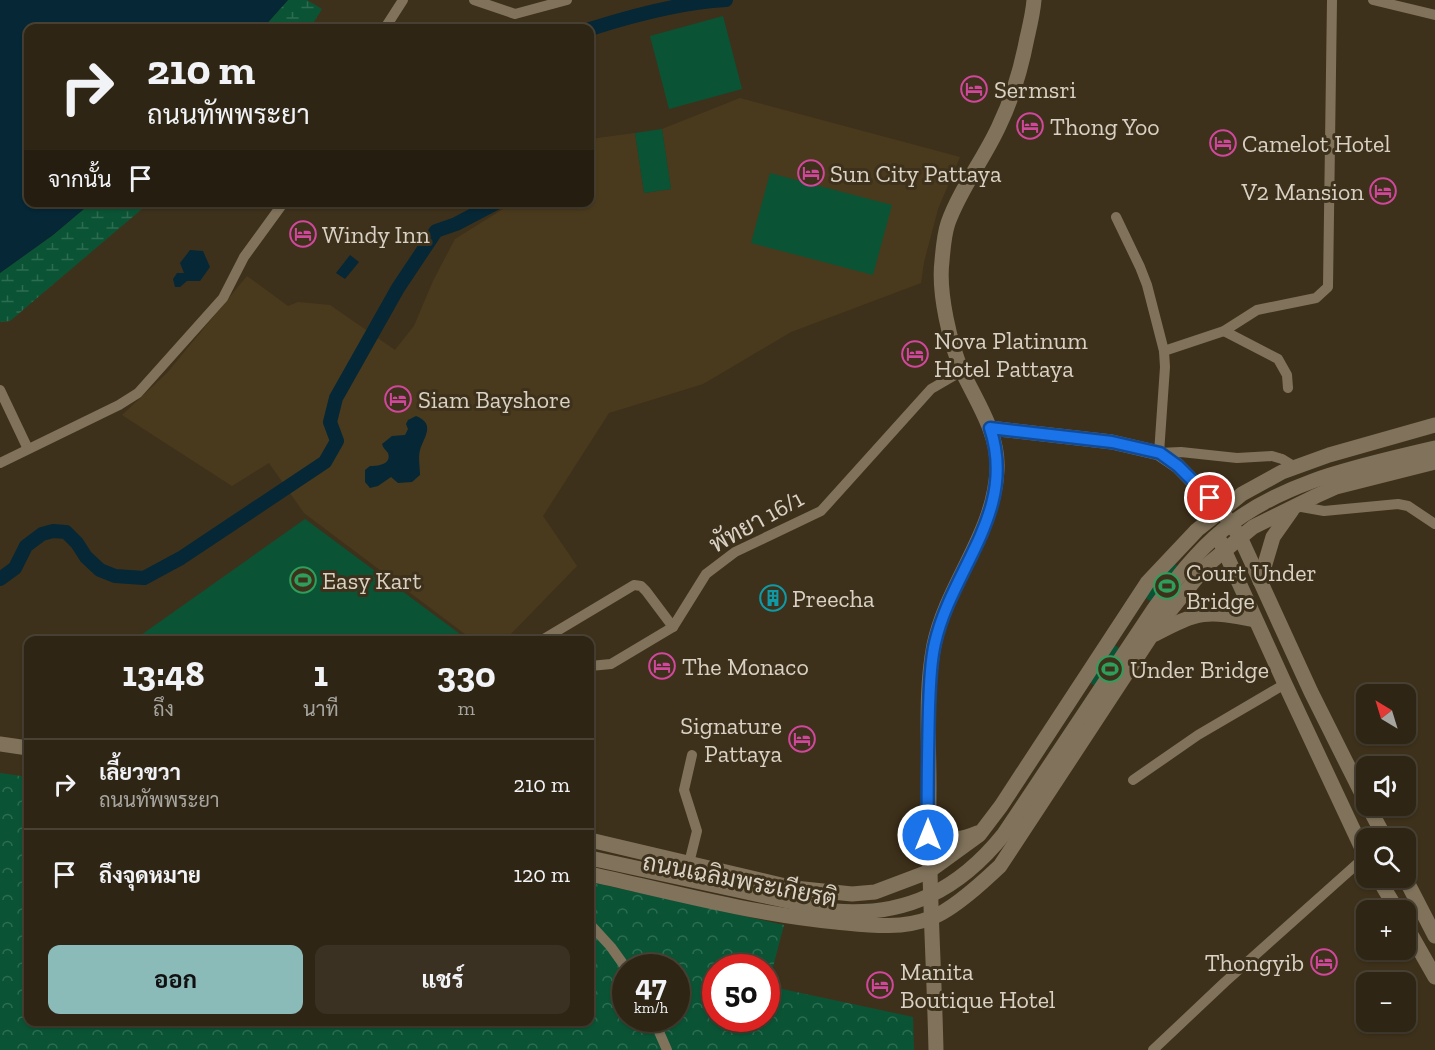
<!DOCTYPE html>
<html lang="th">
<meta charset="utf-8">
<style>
body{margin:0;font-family:"Zilla Slab",Sarabun,serif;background:#3a3122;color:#f1f3f6;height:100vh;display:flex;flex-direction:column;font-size:22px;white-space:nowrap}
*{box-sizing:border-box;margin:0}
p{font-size:20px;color:#a7a5a0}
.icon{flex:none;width:33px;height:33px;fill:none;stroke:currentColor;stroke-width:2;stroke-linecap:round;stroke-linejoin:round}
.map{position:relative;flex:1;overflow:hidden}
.sheet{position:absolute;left:24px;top:636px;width:570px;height:390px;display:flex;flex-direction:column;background:#2e2514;border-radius:12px;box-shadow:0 2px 4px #0004,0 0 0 2px #494234}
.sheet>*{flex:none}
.hud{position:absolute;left:24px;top:24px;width:570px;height:183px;border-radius:12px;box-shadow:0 2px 4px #0004,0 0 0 2px #494234;background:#2e2514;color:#f1f3f6;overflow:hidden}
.needle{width:39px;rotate:322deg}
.buttons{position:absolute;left:1356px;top:684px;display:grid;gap:12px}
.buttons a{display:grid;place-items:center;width:60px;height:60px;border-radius:12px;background:#2e2514;box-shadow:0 2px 4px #0004,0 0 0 2px #494234;font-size:30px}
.speed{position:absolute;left:612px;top:954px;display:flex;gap:12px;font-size:30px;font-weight:700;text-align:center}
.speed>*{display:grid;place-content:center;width:78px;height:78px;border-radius:50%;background:#2e2514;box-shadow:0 2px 4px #0004,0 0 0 2px #494234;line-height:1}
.speed small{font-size:15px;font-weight:400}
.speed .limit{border:9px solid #d22;background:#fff;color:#111}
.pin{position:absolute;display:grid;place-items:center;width:51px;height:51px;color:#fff;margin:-26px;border:3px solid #fff;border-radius:50%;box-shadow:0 2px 6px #0007}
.me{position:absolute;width:66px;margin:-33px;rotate:0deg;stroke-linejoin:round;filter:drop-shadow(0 0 4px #0008)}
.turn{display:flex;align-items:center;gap:21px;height:126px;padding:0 24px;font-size:27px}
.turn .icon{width:78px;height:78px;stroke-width:2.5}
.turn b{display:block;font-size:42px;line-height:51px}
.then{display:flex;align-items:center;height:57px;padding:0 24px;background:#0003;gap:12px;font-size:22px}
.eta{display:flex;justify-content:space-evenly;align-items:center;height:102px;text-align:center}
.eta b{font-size:36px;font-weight:700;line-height:42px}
.primary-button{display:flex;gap:12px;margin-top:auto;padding:12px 24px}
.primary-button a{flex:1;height:69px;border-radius:12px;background:#8bbbb9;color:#111;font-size:24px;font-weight:700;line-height:69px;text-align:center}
.primary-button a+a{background:#3a3122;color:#f1f3f6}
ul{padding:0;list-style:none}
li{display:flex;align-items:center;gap:18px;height:90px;padding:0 24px;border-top:2px solid #494234}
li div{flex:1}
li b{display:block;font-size:22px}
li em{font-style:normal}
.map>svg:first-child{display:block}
.built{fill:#4a3a1d}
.green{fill:#0a5435}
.forest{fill:url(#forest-crowns);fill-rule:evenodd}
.wetland{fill:url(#wetland-marsh)}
.water{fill:#052736}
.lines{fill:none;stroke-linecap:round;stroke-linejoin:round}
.canal{stroke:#052736;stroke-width:14}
.street{stroke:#81735b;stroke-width:10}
.secondary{stroke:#81735b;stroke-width:15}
.route-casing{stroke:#114b97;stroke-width:15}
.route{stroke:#1a73e8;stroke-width:10}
.labels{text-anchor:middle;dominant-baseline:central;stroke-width:6;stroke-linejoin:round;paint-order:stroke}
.poi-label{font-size:24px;fill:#d8d1c4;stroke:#3e311b;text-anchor:start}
.street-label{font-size:24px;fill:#d8d1c4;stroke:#3e311b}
</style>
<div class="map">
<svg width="1435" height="1050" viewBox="0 0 1435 1050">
<defs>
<pattern id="forest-crowns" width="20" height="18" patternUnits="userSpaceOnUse" patternTransform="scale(1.5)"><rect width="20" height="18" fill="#0a5435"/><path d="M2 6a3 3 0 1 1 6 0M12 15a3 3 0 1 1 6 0" fill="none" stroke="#2d6c51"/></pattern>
<pattern id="wetland-marsh" width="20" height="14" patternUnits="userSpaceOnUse" patternTransform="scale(1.5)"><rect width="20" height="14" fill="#0a5435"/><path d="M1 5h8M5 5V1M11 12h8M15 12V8" fill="none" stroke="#2d6c51"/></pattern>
</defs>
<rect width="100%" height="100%" fill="#3e311b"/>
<path class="built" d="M740 98 960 157 938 209 924 262 921 283 791 332 703 384 609 413 543 516 577 566 505 640H473L304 513 269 463 232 486 122 415 167 373 247 276 288 306 298 302 330 305 395 350 414 326 433 281 455 239 513 203 590 202V139L635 133 644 193 671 189 662 129Z"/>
<g class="green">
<path d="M723 16 742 89 669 109 650 36Z"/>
<path d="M662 129 671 189 644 193 635 133Z"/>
<path d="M770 173 892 205 873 275 751 243Z"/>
<path d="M305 519 468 640H134Z"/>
<path d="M1172 562 1189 575 1161 610 1145 597Z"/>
<path d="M1113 644 1130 655 1107 693 1089 682Z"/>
</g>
<path class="forest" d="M0 773 28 777V1022H590V882L784 925 768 986 913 1017 914 1050H0ZM626 968H676V1018H626ZM716 968H766V1018H716Z"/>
<g class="wetland">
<path d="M288 0H307L322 9 310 28H263Z"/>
<path d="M91 203H149L10 321 0 322V273L53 235Z"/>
</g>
<g class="water">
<path d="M0 0H288L263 28H28V202L91 203 53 235 0 273Z"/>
<path d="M190 250 203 251 210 267 200 281H187L180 287H175L173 279 177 273H184L180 263Z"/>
<path d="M350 255 359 262 345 279 336 273Z"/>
<path d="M416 416C436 424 424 437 420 450 418 457 420 467 420 475L412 482 398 483 391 477 378 486 370 488 365 482V470L370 466C377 466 392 465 388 453 386 450 383 448 382 444L392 436 405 435 408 429 406 424 408 420Z"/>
</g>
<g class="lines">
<g class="canal">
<path d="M590 29C631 16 683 2 726 0"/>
<path d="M0 579 15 568 26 546 42 534 53 531 66 532 77 543 86 557 100 570 115 576 144 578 181 558 325 462 337 441 330 422 336 398 398 288 436 231 456 224 498 202"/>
</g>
<g class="street">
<path d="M474 0 515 14 567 0"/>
<path d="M1373 0 1435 15"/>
<path d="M385 28 403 0"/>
<path d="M1116 217 1140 267 1147 285 1164 351"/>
<path d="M1224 331 1278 359 1287 375 1288 388"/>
<path d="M0 390 28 449"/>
<path d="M0 463 119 405 138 393 223 298 244 257 284 202"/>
<path d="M1295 467 1282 459 1272 456 1237 458 1181 452 1159 453 1165 367 1164 351 1224 331 1257 310 1316 298 1328 287 1332 0"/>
<path d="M1296 506 1324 511 1398 504 1408 506 1435 524"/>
<path d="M542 640 634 585 641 586 646 591 673 627"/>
<path d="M590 666 611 664 673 627 706 574 735 552 821 511 931 389 962 371"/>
<path d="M1133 780 1198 735 1285 684"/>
<path d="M689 863 697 831 684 790 692 755"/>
<path d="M590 924 611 947 626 968"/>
<path d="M653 1018 667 1050"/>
<path d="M1153 1050 1225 982 1366 856"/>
</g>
<g class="secondary">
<path d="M990 428 1112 442 1159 453 1178 466 1221 510 1240 537 1311 692 1366 802"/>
<path d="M1220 541 1285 684 1366 857"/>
<path d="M1260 581 1273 537 1292 510"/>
<path d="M1155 634C1199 611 1206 610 1255 620"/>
<path d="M0 744 28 748"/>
<path d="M1368 806 1385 838"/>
<path d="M928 816C941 838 952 844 977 833"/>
<path d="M590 840 794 888 852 894 875 892 928 872 979 835 1001 806 1147 583 1197 530 1242 494 1282 472 1329 455 1435 425"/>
<path d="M590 858 834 911C906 917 959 890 1004 834L1154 609C1175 580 1196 552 1223 530 1284 480 1361 466 1435 448"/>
<path d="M590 874C671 892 753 914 836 922 868 925 900 930 931 918 953 910 983 882 1000 866L1157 627 1206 566 1253 527 1316 496 1336 487 1435 462"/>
<path d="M1378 878 1397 910"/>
<path d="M1405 878 1435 936"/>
<path d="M1406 926 1435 977"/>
<path d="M936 1050C934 962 928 875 929 787 929 740 925 691 934 645 947 583 994 534 997 470 999 435 978 404 963 373 950 345 938 292 942 261 943 249 944 235 948 223 960 189 984 159 999 126 1013 97 1021 69 1027 38 1030 25 1033 13 1034 0"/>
</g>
</g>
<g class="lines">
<g class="route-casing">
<path id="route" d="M928 835C927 792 928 750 929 707 930 686 930 664 935 643 952 568 1018 511 990 428L1112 442 1160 453 1178 466 1210 498"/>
</g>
<use href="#route" class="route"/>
</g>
<defs>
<g id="hotel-ring" transform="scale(1.35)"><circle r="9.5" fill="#3e311b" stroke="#d1479c" stroke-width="1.5"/><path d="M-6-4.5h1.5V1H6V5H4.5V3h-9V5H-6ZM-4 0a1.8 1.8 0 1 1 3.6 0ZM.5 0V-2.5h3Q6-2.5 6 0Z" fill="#d1479c"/></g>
<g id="stadium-ring" transform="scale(1.35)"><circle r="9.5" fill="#3e311b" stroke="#2e9e5b" stroke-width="1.5"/><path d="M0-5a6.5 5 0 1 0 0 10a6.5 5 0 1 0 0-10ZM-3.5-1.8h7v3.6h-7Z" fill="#2e9e5b"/></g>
<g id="building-ring" transform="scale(1.35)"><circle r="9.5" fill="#3e311b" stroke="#0f9aa8" stroke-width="1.5"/><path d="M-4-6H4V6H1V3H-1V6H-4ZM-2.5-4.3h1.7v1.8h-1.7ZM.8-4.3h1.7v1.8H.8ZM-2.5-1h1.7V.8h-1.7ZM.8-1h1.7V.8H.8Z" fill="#0f9aa8"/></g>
</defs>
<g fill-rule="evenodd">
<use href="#hotel-ring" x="974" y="89"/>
<use href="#hotel-ring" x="1030" y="126"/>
<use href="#hotel-ring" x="1223" y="143"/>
<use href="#hotel-ring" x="811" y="173"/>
<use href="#hotel-ring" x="1383" y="191"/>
<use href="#hotel-ring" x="303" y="234"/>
<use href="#hotel-ring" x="915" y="354"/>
<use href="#hotel-ring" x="398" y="399"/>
<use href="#stadium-ring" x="303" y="580"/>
<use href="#stadium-ring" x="1167" y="586"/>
<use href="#building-ring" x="773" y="598"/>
<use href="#hotel-ring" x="662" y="666"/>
<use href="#stadium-ring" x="1110" y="669"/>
<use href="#hotel-ring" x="802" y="739"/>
<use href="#hotel-ring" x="1324" y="962"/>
<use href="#hotel-ring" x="880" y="985"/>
</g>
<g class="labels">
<g class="poi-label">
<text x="994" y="89">Sermsri</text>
<text x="1050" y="126">Thong Yoo</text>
<text x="1242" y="143">Camelot Hotel</text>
<text x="830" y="173">Sun City Pattaya</text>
<text x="1364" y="191" text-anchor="end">V2 Mansion</text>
<text x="322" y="234">Windy Inn</text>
<text x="934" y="340">Nova Platinum<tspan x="934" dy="28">Hotel Pattaya</tspan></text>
<text x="418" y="399">Siam Bayshore</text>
<text x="1186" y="572">Court Under<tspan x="1186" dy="28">Bridge</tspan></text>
<text x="322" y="580">Easy Kart</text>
<text x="792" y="598">Preecha</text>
<text x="682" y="666">The Monaco</text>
<text x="1130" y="669">Under Bridge</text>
<text x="782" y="725" text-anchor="end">Signature<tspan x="782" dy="28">Pattaya</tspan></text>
<text x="1304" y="962" text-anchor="end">Thongyib</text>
<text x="900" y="971">Manita<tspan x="900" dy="28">Boutique Hotel</tspan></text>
</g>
<g class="street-label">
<text transform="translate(756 521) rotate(-29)">พัทยา 16/1</text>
<text transform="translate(740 880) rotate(11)">ถนนเฉลิมพระเกียรติ</text>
</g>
</g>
</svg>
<div class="buttons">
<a><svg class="needle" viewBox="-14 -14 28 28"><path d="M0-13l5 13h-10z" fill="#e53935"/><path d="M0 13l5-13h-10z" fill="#a7a5a0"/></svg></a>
<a><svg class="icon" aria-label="sound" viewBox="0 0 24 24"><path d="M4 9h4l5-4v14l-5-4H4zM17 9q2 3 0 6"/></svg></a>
<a><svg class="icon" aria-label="search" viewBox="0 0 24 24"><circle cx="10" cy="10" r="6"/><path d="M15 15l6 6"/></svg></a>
<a>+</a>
<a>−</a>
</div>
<div class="speed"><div>47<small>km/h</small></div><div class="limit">50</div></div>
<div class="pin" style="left:1210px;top:498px;background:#d93025"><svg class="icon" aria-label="arrive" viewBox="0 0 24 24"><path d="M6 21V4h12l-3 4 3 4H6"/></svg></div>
<svg class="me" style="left:928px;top:835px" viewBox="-20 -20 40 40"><circle r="17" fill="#1a73e8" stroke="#fff" stroke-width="3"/><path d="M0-11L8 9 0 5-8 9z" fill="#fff"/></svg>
<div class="hud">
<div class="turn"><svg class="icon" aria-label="right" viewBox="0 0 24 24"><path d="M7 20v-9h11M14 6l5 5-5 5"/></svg><div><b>210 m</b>ถนนทัพพระยา</div></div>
<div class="then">จากนั้น<svg class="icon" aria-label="arrive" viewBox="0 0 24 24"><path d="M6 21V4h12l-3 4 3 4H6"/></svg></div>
</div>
<section class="sheet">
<div class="eta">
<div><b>13:48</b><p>ถึง</p></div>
<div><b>1</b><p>นาที</p></div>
<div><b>330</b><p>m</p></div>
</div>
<ul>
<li><svg class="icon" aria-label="right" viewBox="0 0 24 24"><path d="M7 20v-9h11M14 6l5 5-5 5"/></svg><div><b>เลี้ยวขวา</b><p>ถนนทัพพระยา</p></div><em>210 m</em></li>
<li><svg class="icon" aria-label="arrive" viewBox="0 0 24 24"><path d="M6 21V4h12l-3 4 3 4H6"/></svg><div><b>ถึงจุดหมาย</b></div><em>120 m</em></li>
</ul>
<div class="primary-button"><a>ออก</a><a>แชร์</a></div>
</section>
</div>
